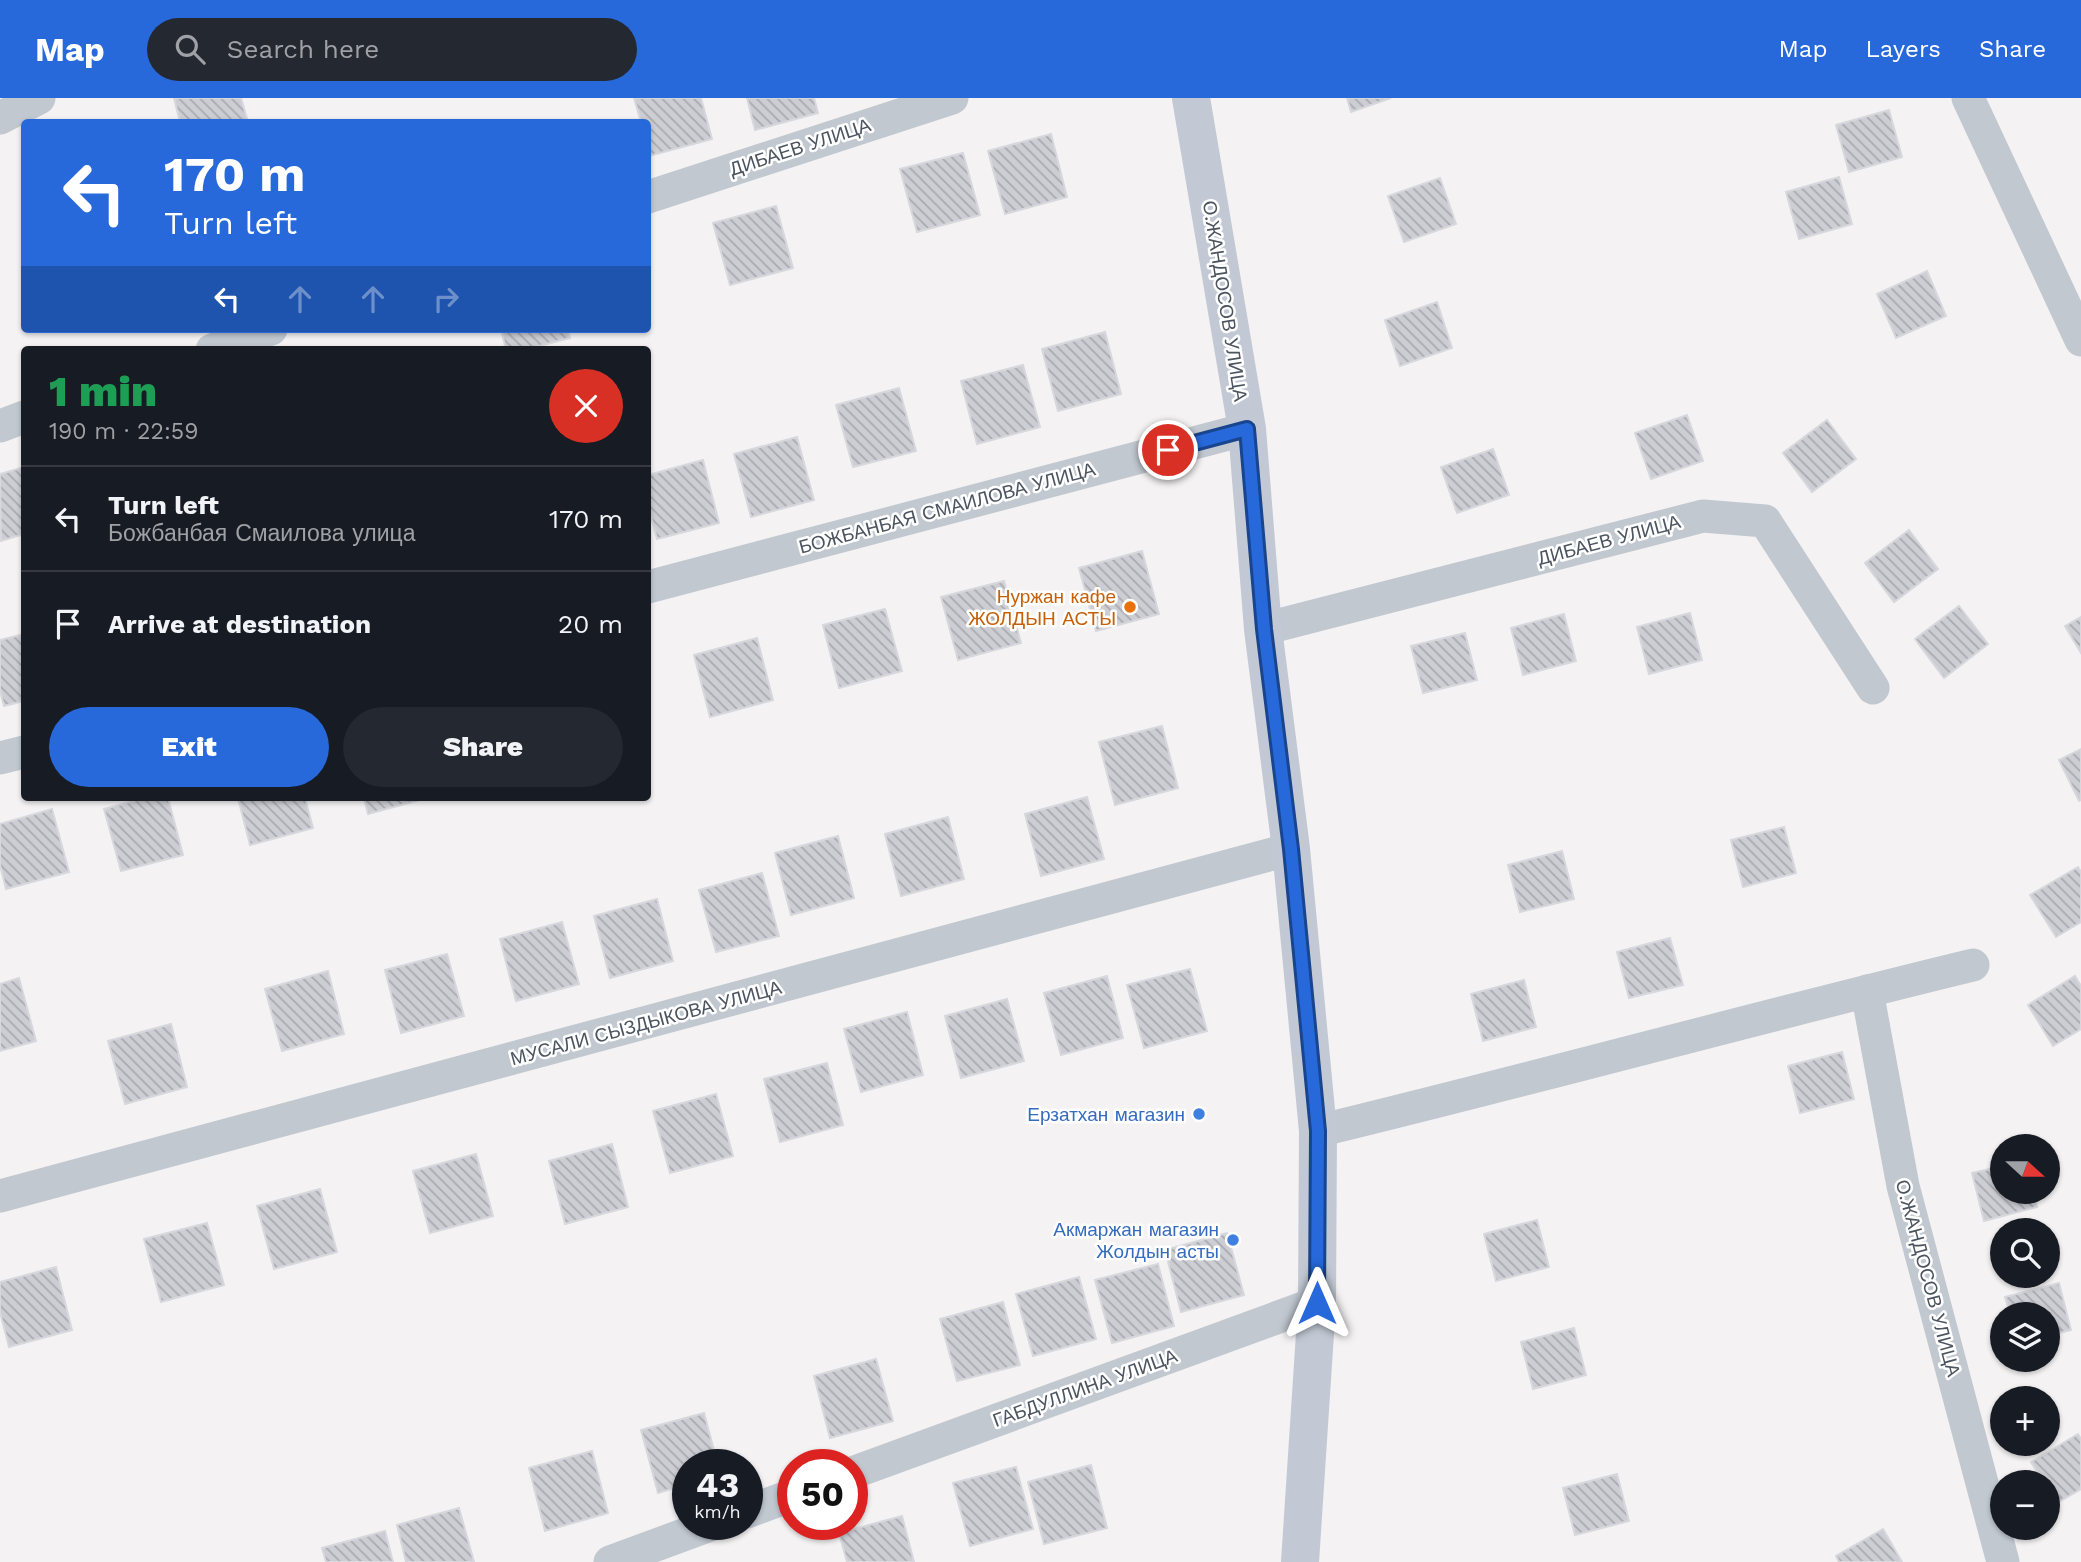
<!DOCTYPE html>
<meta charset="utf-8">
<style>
body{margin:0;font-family:"Work Sans",sans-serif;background:#242831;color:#f1f3f6;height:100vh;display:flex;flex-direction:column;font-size:26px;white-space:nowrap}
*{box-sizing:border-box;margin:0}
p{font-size:23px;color:#9ea1a6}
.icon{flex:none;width:38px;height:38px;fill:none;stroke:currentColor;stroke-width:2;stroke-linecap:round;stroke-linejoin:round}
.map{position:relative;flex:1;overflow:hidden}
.sheet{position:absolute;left:21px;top:248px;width:630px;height:455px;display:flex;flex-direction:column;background:#171b24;border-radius:7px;box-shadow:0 2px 5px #0004}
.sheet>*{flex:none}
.banner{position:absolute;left:21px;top:21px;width:630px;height:214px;border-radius:7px;box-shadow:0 2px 5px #0004;background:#2769da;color:#fff;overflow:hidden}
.needle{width:46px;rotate:111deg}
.controls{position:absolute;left:1990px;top:1036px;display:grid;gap:14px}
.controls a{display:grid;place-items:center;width:70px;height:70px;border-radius:50%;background:#171b24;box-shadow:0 2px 5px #0004;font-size:35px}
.speed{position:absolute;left:672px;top:1351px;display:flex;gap:14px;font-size:35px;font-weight:700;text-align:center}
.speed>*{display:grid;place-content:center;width:91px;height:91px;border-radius:50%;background:#171b24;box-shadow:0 2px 5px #0004;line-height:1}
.speed small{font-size:18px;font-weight:400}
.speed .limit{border:10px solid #d22;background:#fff;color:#111}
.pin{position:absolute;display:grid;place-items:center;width:60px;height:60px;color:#fff;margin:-30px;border:4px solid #fff;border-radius:50%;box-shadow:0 2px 7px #0007}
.me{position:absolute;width:77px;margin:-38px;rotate:0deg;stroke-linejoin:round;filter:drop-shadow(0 0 5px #0008)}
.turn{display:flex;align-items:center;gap:24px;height:147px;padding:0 28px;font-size:32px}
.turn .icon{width:91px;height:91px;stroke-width:2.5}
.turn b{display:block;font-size:49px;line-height:60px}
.lanes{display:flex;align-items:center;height:66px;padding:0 28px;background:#0003;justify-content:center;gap:35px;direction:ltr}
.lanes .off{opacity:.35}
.round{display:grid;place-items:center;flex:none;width:74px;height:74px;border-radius:37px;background:#242831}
.overview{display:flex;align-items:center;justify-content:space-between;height:119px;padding:0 28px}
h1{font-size:42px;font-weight:800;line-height:52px;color:#1e9e55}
.action{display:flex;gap:14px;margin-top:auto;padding:14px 28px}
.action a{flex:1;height:80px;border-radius:42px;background:#2769da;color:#fff;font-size:28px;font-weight:800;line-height:80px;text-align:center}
.action a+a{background:#242831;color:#f1f3f6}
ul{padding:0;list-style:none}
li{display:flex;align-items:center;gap:21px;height:105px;padding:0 28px;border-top:2px solid #363941}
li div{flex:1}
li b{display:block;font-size:26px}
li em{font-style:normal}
header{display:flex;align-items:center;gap:42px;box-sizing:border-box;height:98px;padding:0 35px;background:#2769da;color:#fff}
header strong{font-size:33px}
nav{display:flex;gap:38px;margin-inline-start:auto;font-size:24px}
.search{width:490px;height:63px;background:#242831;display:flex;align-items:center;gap:18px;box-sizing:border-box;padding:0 24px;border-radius:38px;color:#9ea1a6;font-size:26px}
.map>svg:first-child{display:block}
.building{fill:url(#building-back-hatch);stroke:#d7d8dd;stroke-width:2}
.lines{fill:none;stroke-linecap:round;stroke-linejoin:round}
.minor{stroke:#c1c8d0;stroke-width:33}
.secondary{stroke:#c2c9d4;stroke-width:38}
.route-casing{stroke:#19448e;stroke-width:18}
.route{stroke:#2769da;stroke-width:12}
.food-dot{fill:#e8710a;stroke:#fff;stroke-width:2.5}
.shop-dot{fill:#3f7fe0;stroke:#fff;stroke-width:2.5}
.labels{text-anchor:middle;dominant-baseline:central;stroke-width:5;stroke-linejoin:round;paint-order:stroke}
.street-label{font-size:19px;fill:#4b545f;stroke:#fff}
.food-label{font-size:19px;fill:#c56008;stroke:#fff;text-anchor:end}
.shop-label{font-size:19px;fill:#366cbe;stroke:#fff;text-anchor:end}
</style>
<header>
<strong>Map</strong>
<div class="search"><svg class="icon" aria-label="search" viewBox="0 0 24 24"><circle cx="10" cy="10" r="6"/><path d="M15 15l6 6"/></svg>Search here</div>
<nav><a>Map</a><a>Layers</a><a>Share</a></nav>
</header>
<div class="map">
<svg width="2081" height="1464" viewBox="0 0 2081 1464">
<defs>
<pattern id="building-back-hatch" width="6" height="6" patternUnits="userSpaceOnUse" patternTransform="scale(1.75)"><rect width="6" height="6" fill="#cdced4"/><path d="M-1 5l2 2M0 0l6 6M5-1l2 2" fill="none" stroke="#a8aaaf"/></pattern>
</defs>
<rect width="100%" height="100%" fill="#f4f2f2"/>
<g class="building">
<path d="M174 0H241L248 24H180Z"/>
<path d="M634 0H701L712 41 649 58 648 24H641Z"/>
<path d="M747 0H814L818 15 755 32Z"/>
<path d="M1347 0H1391L1351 14Z"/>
<path d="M1889 12 1902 59 1849 74 1836 27Z"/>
<path d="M1051 36 1067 99 1005 116 988 53Z"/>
<path d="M963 55 980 117 917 134 900 71Z"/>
<path d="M1839 79 1852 126 1799 141 1786 94Z"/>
<path d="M1440 80 1456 126 1404 144 1388 98Z"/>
<path d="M776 108 793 170 730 187 713 125Z"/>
<path d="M1927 173 1946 218 1896 240 1877 196Z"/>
<path d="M1437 204 1452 250 1400 268 1385 222Z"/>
<path d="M501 231H568L570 240 524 252H506Z"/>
<path d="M1105 234 1121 296 1058 313 1042 251Z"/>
<path d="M1023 267 1040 329 977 346 961 283Z"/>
<path d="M899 290 916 353 853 369 836 307Z"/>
<path d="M1687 317 1703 363 1651 381 1635 335Z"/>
<path d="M1827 322 1856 361 1812 394 1783 355Z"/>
<path d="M797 339 814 402 751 419 734 356Z"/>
<path d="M1493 351 1509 397 1457 415 1441 369Z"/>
<path d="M703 362 719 425 657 441 648 408V377Z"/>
<path d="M24 369V436L1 443 0 376Z"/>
<path d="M1909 432 1938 471 1894 504 1865 465Z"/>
<path d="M1142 453 1159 516 1096 533 1079 470Z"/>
<path d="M1004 483 1021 545 958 562 941 499Z"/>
<path d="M1959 508 1988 546 1944 580 1915 541Z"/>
<path d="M885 511 902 573 839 590 823 527Z"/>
<path d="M1690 515 1702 562 1649 576 1637 529Z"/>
<path d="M1564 516 1576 563 1523 577 1511 530Z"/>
<path d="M2081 519V555L2065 528Z"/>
<path d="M1465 535 1477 582 1423 595 1411 548Z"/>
<path d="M24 536V603L4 608 0 593V542Z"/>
<path d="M757 540 773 602 710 619 694 557Z"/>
<path d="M1162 628 1178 690 1115 707 1099 644Z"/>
<path d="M2081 651V702L2079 703 2059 662Z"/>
<path d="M1087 699 1104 761 1041 778 1025 716Z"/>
<path d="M144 700H168L183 757 121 773 104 711Z"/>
<path d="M238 700H305L313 730 250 747Z"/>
<path d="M364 700H427L368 716Z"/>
<path d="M52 711 69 774 6 791 0 767V726Z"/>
<path d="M948 719 964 781 901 798 885 736Z"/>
<path d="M1784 729 1796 775 1743 789 1731 742Z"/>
<path d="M838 738 854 800 791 817 775 755Z"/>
<path d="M1562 753 1574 801 1520 814 1508 767Z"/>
<path d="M2078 769 2081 774V824L2056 839 2030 797Z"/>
<path d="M762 775 779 838 716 854 699 792Z"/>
<path d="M657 801 673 863 610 880 594 818Z"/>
<path d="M562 824 579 886 516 903 500 841Z"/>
<path d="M1670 840 1683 887 1629 900 1617 854Z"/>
<path d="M447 856 464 918 401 935 385 872Z"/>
<path d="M1190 871 1207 933 1144 950 1127 887Z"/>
<path d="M328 873 344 936 282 953 265 891Z"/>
<path d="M1107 878 1123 940 1061 957 1044 895Z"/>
<path d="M2075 878 2081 888V931L2053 948 2028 907Z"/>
<path d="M19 880 36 943 0 953V886Z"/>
<path d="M1524 882 1536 929 1483 943 1471 896Z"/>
<path d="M1007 901 1024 963 961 980 945 918Z"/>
<path d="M907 914 923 977 861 994 844 931Z"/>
<path d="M171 926 187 989 125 1006 108 943Z"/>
<path d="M1842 954 1854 1001 1800 1015 1788 968Z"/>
<path d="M827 965 843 1027 780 1044 764 981Z"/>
<path d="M716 996 733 1058 670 1075 653 1013Z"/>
<path d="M612 1046 628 1109 565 1126 549 1063Z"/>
<path d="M476 1056 493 1118 430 1135 413 1073Z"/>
<path d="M2002 1068V1094H2034L2037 1109 1984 1123 1972 1075Z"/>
<path d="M320 1091 337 1154 274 1171 257 1108Z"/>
<path d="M1537 1122 1549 1169 1496 1183 1484 1136Z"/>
<path d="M207 1125 224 1187 161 1204 144 1141Z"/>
<path d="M1227 1135 1244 1197 1181 1214 1165 1152Z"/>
<path d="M1158 1166 1174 1228 1112 1245 1095 1182Z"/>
<path d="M56 1169 72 1232 9 1249 0 1214V1184Z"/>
<path d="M1079 1179 1096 1241 1033 1258 1016 1196Z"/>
<path d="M2059 1185 2071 1232 2048 1238V1216H2010L2005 1199Z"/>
<path d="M1003 1204 1020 1267 957 1283 940 1221Z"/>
<path d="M1574 1230 1586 1277 1533 1291 1521 1244Z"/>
<path d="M876 1261 893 1323 830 1340 814 1278Z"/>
<path d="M704 1315 718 1367H688V1386L658 1395 641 1332Z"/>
<path d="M2078 1336 2081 1341V1391L2055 1406 2048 1393V1384H2043L2031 1364Z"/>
<path d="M592 1353 608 1415 545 1433 529 1370Z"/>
<path d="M1091 1367 1107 1430 1044 1446 1028 1384Z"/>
<path d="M1016 1369 1033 1431 970 1448 953 1385Z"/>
<path d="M1617 1376 1629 1423 1575 1437 1563 1390Z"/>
<path d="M459 1410 474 1464H406L397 1427Z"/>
<path d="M902 1418 914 1464H847L839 1435Z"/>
<path d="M1883 1431 1902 1464H1839L1836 1458Z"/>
<path d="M385 1433 393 1464H326L322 1450Z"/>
</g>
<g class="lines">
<g class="minor">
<path d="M1968 0 2081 242"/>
<path d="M0 20 39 0"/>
<path d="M648 99 952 0"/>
<path d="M212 252 271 231"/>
<path d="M0 328 24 319"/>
<path d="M648 489 1247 331"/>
<path d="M1263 531 1703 418 1765 423 1873 590"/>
<path d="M0 660 24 654"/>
<path d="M1867 893 1903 1088 2003 1464"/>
<path d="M1318 1033C1537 980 1754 920 1973 867"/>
<path d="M0 1098 1291 751"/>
<path d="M852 1375 1317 1205"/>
<path d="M747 1414 793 1397"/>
<path d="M610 1464 713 1426"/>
</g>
<path class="secondary" d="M1191 0 1247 331 1263 531 1291 751 1318 1033 1317 1205 1300 1464"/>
</g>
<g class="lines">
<g class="route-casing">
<path id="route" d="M1168 352 1247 331 1264 531 1291 751 1318 1033 1317 1205"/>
</g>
<use href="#route" class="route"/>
</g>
<circle class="food-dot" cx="1130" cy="509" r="7"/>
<g class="shop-dot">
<circle cx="1199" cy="1016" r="7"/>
<circle cx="1233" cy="1142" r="7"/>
</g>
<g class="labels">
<g class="street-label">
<text transform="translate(800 49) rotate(-18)">ДИБАЕВ УЛИЦА</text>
<text transform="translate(1225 203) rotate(81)">О.ЖАНДОСОВ УЛИЦА</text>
<text transform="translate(947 410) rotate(-15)">БОЖБАНБАЯ СМАИЛОВА УЛИЦА</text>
<text transform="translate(1609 442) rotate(-15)">ДИБАЕВ УЛИЦА</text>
<text transform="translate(646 925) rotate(-15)">МУСАЛИ СЫЗДЫКОВА УЛИЦА</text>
<text transform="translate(1928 1180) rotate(75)">О.ЖАНДОСОВ УЛИЦА</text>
<text transform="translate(1085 1290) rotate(-20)">ГАБДУЛЛИНА УЛИЦА</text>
</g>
<g class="food-label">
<text x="1116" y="498">Нуржан кафе<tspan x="1116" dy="22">ЖОЛДЫН АСТЫ</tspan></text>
</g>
<g class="shop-label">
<text x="1185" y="1016">Ерзатхан магазин</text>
<text x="1219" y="1131">Акмаржан магазин<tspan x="1219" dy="22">Жолдын асты</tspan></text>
</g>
</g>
</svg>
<div class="controls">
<a><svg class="needle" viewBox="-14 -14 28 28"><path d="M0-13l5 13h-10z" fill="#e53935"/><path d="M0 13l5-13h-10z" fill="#9ea1a6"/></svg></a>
<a><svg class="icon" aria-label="search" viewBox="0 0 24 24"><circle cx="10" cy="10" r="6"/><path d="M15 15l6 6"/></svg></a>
<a><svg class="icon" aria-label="layers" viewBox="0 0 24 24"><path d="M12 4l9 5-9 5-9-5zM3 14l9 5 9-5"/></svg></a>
<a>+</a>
<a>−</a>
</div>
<div class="speed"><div>43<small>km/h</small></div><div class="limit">50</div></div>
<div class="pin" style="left:1168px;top:352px;background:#d93025"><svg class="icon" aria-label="arrive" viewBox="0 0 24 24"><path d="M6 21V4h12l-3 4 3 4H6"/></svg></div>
<svg class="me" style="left:1317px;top:1205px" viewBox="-20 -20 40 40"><path d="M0-17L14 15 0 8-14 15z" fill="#2769da" stroke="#fff" stroke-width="4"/></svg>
<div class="banner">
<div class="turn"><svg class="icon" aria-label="left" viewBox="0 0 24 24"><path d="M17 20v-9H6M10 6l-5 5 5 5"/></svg><div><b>170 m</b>Turn left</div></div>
<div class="lanes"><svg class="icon" aria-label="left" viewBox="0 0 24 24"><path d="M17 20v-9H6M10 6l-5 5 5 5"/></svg><svg class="icon off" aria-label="ahead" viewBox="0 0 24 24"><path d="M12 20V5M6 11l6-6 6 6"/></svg><svg class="icon off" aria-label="ahead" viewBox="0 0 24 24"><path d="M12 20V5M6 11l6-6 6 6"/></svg><svg class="icon off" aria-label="right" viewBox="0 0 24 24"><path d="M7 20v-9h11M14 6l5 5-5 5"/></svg></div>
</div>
<section class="sheet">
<div class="overview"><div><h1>1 min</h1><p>190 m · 22:59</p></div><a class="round" style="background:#d93025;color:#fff"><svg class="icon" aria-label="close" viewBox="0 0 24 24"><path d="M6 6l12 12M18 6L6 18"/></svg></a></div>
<ul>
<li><svg class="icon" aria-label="left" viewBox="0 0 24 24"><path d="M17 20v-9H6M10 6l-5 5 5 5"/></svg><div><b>Turn left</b><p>Божбанбая Смаилова улица</p></div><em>170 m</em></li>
<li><svg class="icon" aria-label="arrive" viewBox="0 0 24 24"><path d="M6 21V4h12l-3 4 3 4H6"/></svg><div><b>Arrive at destination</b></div><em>20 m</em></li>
</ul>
<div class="action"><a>Exit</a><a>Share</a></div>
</section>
</div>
